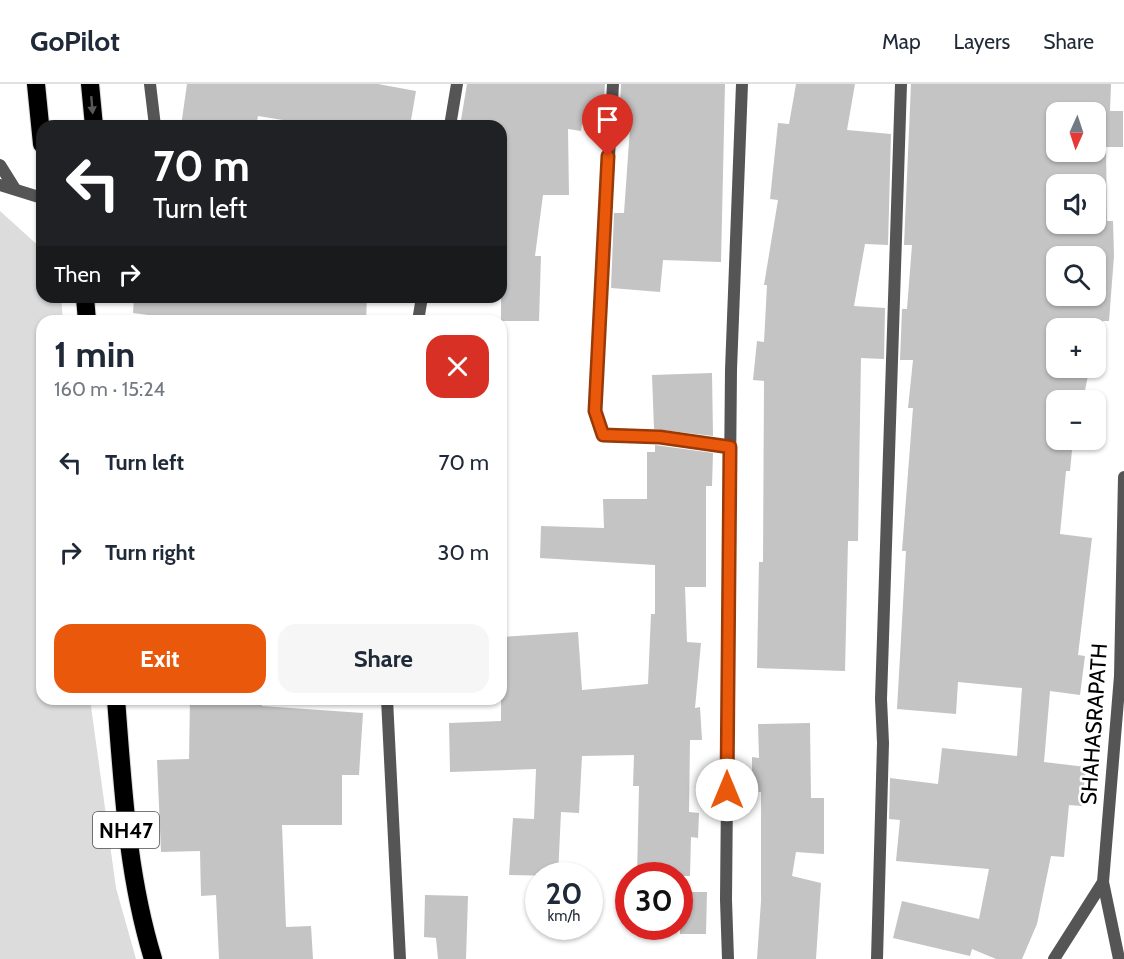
<!DOCTYPE html>
<meta charset="utf-8">
<style>
body{margin:0;font-family:Cabin,sans-serif;background:#f6f6f7;color:#1f2937;height:100vh;display:flex;flex-direction:column;font-size:22px;white-space:nowrap}
*{box-sizing:border-box;margin:0}
p{font-size:20px;color:#747a83}
.icon{flex:none;width:33px;height:33px;fill:none;stroke:currentColor;stroke-width:2;stroke-linecap:round;stroke-linejoin:round}
.map{position:relative;flex:1;overflow:hidden}
.side{position:absolute;left:36px;top:231px;width:471px;height:390px;display:flex;flex-direction:column;background:#fff;border-radius:18px;box-shadow:0 2px 4px #0004}
.side>*{flex:none}
.hud{position:absolute;left:36px;top:36px;width:471px;height:183px;border-radius:18px;box-shadow:0 2px 4px #0004;background:#202124;color:#fff;overflow:hidden}
.needle{width:39px;rotate:183deg}
.tools{position:absolute;left:1046px;top:18px;display:grid;gap:12px}
.tools a{display:grid;place-items:center;width:60px;height:60px;border-radius:12px;background:#fff;box-shadow:0 2px 4px #0004;font-size:30px}
.speed{position:absolute;left:525px;top:778px;display:flex;gap:12px;font-size:30px;font-weight:700;text-align:center}
.speed>*{display:grid;place-content:center;width:78px;height:78px;border-radius:50%;background:#fff;box-shadow:0 2px 4px #0004;line-height:1}
.speed small{font-size:15px;font-weight:400}
.speed .limit{border:9px solid #d22;background:#fff;color:#111}
.pin{position:absolute;display:grid;place-items:center;width:51px;height:51px;color:#fff;margin:-62px -26px;border-radius:50% 50% 50% 0;rotate:-45deg;box-shadow:0 0 6px #0007}
.pin .icon{rotate:45deg}
.me{position:absolute;width:66px;margin:-33px;rotate:0deg;stroke-linejoin:round;filter:drop-shadow(0 0 4px #0008)}
.turn{display:flex;align-items:center;gap:21px;height:126px;padding:0 18px;font-size:27px}
.turn .icon{width:78px;height:78px;stroke-width:2.5}
.turn b{display:block;font-size:42px;line-height:51px}
.then{display:flex;align-items:center;height:57px;padding:0 18px;background:#0003;gap:12px;font-size:22px}
.round{display:grid;place-items:center;flex:none;width:63px;height:63px;border-radius:18px;background:#f6f6f7}
.summary{display:flex;align-items:center;justify-content:space-between;height:102px;padding:0 18px}
h1{font-size:36px;font-weight:700;line-height:45px}
.primary-button{display:flex;gap:12px;margin-top:auto;padding:12px 18px}
.primary-button a{flex:1;height:69px;border-radius:18px;background:#ea580c;color:#fff;font-size:24px;font-weight:700;line-height:69px;text-align:center}
.primary-button a+a{background:#f6f6f7;color:#1f2937}
ul{padding:0;list-style:none}
li{display:flex;align-items:center;gap:18px;height:90px;padding:0 18px}
li div{flex:1}
li b{display:block;font-size:22px}
li em{font-style:normal}
header{display:flex;align-items:center;gap:36px;box-sizing:border-box;height:84px;padding:0 30px;background:#fff;border-bottom:2px solid #e0e1e3}
header strong{font-size:28px}
nav{display:flex;gap:33px;margin-inline-start:auto;font-size:21px}
.map>svg:first-child{display:block}
.green{fill:#dcdcdc}
.building{fill:#c4c4c4;fill-rule:evenodd}
.lines{fill:none;stroke-linecap:round;stroke-linejoin:round}
.highway-casing{stroke:#dbdbdb;stroke-width:20}
.street{stroke:#555;stroke-width:12}
.highway{stroke:#000;stroke-width:18}
.oneway{fill:#595959}
.route-casing{stroke:#983908;stroke-width:15}
.route{stroke:#ea580c;stroke-width:10}
.labels{text-anchor:middle;dominant-baseline:central;stroke-width:5;stroke-linejoin:round;paint-order:stroke}
.shield{fill:#fff;stroke:#4c4c4c;stroke-width:1.5}
.shield-label{font-size:21px;font-weight:bold;fill:#000}
.street-label{font-size:22px;fill:#000;stroke:#fff}
</style>
<header>
<strong>GoPilot</strong>
<nav><a>Map</a><a>Layers</a><a>Share</a></nav>
</header>
<div class="map">
<svg width="1124" height="875" viewBox="0 0 1124 875">
<rect width="100%" height="100%" fill="#fff"/>
<path class="green" d="M0 127 42 165V213H61L63 237H42V615H90L116 804 136 875H0Z"/>
<g class="building">
<path d="M187 0H378L416 7 410 42H320L258 32 256 42H181Z"/>
<path d="M467 0H605L602 42 582 40 581 47 568 45 569 111H543L535 172H541L539 237H501V42H460Z"/>
<path d="M621 0H725L721 178 663 176 660 208 611 204 614 129H624L630 44 619 43Z"/>
<path d="M796 0H855L847 46 891 50 888 161 865 160 854 222 885 224 884 275 861 274 858 457H848L845 587 757 584 759 478H763L764 297 753 296 757 257 764 258 767 201H764L778 116 770 115 778 39 789 40Z"/>
<path d="M911 0H1111L1110 27H1123V63H1106L1107 137H1113L1114 172 1109 237H1103L1097 293 1088 292 1083 316H1056V356H1073L1070 387H1066L1060 450 1092 454 1078 571 1085 572 1080 611 1050 607 1044 678 1086 683 1082 722 1069 721 1064 773 1051 772 1037 840 1022 875H996L972 865 970 872 893 854 902 817 979 835 989 785 896 777 900 736 889 735 890 694 938 700 942 664 1017 672 1022 604 958 598 956 630 897 625 906 467H902L913 324H908L913 276H900L902 225H907L912 161H904ZM1056 28H1095V68H1056ZM1056 100H1095V140H1056ZM1056 172H1095V212H1056ZM1056 244H1095V284H1056Z"/>
<path d="M134 213H236L270 217 271 213H367L366 237H194L133 229Z"/>
<path d="M712 289 713 352 654 345 652 291Z"/>
<path d="M655 361 713 369 712 402H706V503H685L687 558 701 559 695 624 700 623 702 656H690L689 728 699 729 698 754 691 753 690 792H637L639 702H633L634 671 582 672 579 729 561 728 558 792 509 791 513 734 534 735 536 685 450 688 449 639 501 637V553L578 548 582 606 648 600 651 530H655V481L540 474 541 442 604 444 603 415H647V368H655Z"/>
<path d="M190 615H262V622L363 629 359 691H342V741H282L286 843 311 842 313 875H219L216 811 201 812 200 767 161 768 157 676 189 675Z"/>
<path d="M810 639 811 714H824V770L796 768 792 792 821 799 816 875H757L761 817V708H752V673L759 674 758 640Z"/>
<path d="M680 808H707L706 850H680Z"/>
<path d="M425 811 468 812 466 875H438L436 854 424 853Z"/>
</g>
<g class="lines">
<g class="highway-casing">
<g id="highway">
<path d="M36 0 42 60"/>
<path d="M90 0 94 42"/>
<path d="M85 213 87 237"/>
<path d="M116 615C123 703 127 790 153 875"/>
</g>
</g>
<g class="street">
<path d="M150 0 155 42"/>
<path d="M613 0 595 327 603 351 660 353 730 363"/>
<path d="M450 42 457 0"/>
<path d="M0 81 15 105"/>
<path d="M0 101 42 114"/>
<path d="M418 237 422 213"/>
<path d="M387 615 400 875"/>
<path d="M1103 798 1119 875"/>
<path d="M728 875 726 816 731 286 742 0"/>
<path d="M877 875 883 659 881 615 901 0"/>
<path d="M1054 875 1103 798 1120 592 1124 393"/>
</g>
<use href="#highway" class="highway"/>
</g>
<defs><path id="oneway-solid" d="M-6-.8H1V-3.2L6.5 0L1 3.2V.8H-6Z" transform="scale(1.5)"/></defs>
<use class="oneway" href="#oneway-solid" transform="translate(92 21) rotate(85)"/>
<g class="lines">
<g class="route-casing">
<path id="route" d="M608 72 595 327 603 351 660 353 730 363 727 706"/>
</g>
<use href="#route" class="route"/>
</g>
<g class="labels">
<rect class="shield" x="93" y="728" width="66" height="36" rx="4.5"/>
<g class="shield-label">
<text x="126" y="746">NH47</text>
</g>
<g class="street-label">
<text transform="translate(1094 640) rotate(-86)">SHAHASRAPATH</text>
</g>
</g>
</svg>
<div class="tools">
<a><svg class="needle" viewBox="-14 -14 28 28"><path d="M0-13l5 13h-10z" fill="#e53935"/><path d="M0 13l5-13h-10z" fill="#747a83"/></svg></a>
<a><svg class="icon" aria-label="sound" viewBox="0 0 24 24"><path d="M4 9h4l5-4v14l-5-4H4zM17 9q2 3 0 6"/></svg></a>
<a><svg class="icon" aria-label="search" viewBox="0 0 24 24"><circle cx="10" cy="10" r="6"/><path d="M15 15l6 6"/></svg></a>
<a>+</a>
<a>−</a>
</div>
<div class="speed"><div>20<small>km/h</small></div><div class="limit">30</div></div>
<div class="pin" style="left:608px;top:72px;background:#d93025"><svg class="icon" aria-label="arrive" viewBox="0 0 24 24"><path d="M6 21V4h12l-3 4 3 4H6"/></svg></div>
<svg class="me" style="left:727px;top:706px" viewBox="-20 -20 40 40"><circle r="19" fill="#fff"/><path d="M0-13L10 11 0 6-10 11z" fill="#ea580c"/></svg>
<div class="hud">
<div class="turn"><svg class="icon" aria-label="left" viewBox="0 0 24 24"><path d="M17 20v-9H6M10 6l-5 5 5 5"/></svg><div><b>70 m</b>Turn left</div></div>
<div class="then">Then<svg class="icon" aria-label="right" viewBox="0 0 24 24"><path d="M7 20v-9h11M14 6l5 5-5 5"/></svg></div>
</div>
<section class="side">
<div class="summary"><div><h1>1 min</h1><p>160 m · 15:24</p></div><a class="round" style="background:#d93025;color:#fff"><svg class="icon" aria-label="close" viewBox="0 0 24 24"><path d="M6 6l12 12M18 6L6 18"/></svg></a></div>
<ul>
<li><svg class="icon" aria-label="left" viewBox="0 0 24 24"><path d="M17 20v-9H6M10 6l-5 5 5 5"/></svg><div><b>Turn left</b></div><em>70 m</em></li>
<li><svg class="icon" aria-label="right" viewBox="0 0 24 24"><path d="M7 20v-9h11M14 6l5 5-5 5"/></svg><div><b>Turn right</b></div><em>30 m</em></li>
</ul>
<div class="primary-button"><a>Exit</a><a>Share</a></div>
</section>
</div>
